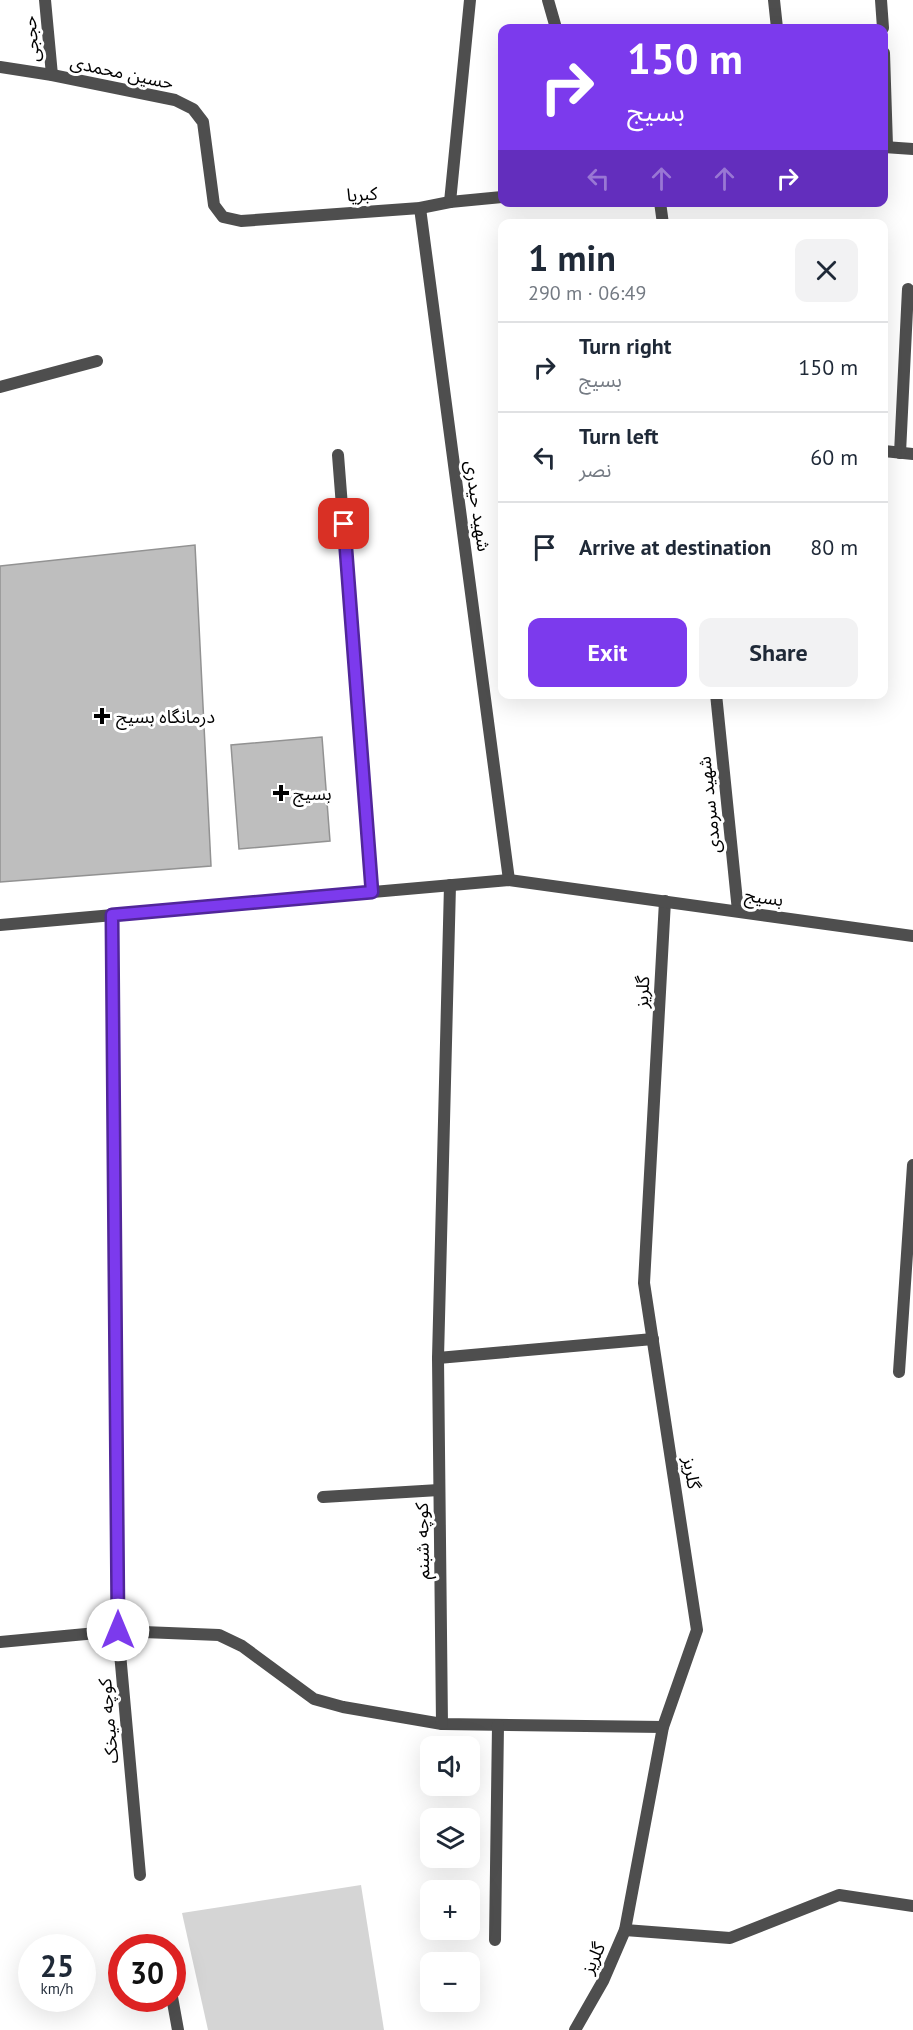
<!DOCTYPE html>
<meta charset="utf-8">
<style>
body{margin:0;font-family:"PT Sans","Noto Sans Arabic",sans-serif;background:#f2f2f3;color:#1f2937;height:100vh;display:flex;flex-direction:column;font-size:22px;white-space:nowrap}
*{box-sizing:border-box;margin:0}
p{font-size:20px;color:#747a83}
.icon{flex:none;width:33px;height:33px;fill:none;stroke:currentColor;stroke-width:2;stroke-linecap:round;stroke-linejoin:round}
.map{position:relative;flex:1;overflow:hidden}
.side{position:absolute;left:498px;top:219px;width:390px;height:480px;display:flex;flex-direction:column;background:#fff;border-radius:12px;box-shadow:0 6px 24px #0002}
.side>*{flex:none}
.guide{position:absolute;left:498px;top:24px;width:390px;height:183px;border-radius:12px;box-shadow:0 6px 24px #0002;background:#7c3aed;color:#fff;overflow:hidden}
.fabs{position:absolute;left:420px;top:1736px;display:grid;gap:12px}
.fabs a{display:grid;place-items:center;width:60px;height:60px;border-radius:12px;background:#fff;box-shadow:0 6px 24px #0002;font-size:30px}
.speed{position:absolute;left:18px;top:1934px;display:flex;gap:12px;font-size:30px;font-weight:700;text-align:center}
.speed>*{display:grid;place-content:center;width:78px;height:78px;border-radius:50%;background:#fff;box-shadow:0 6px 24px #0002;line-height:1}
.speed small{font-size:15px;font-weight:400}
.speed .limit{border:9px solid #d22;background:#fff;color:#111}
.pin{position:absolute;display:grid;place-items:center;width:51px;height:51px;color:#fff;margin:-26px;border-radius:12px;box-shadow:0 3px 9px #0006}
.me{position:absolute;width:66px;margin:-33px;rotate:0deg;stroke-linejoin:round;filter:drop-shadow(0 0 4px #0008)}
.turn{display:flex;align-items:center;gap:21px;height:126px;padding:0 30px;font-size:27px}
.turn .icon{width:78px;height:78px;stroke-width:2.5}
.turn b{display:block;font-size:42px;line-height:51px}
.lanes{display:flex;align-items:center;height:57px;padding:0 30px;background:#0003;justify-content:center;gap:30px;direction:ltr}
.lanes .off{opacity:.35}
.round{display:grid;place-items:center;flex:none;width:63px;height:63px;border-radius:12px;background:#f2f2f3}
.overview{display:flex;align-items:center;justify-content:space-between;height:102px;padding:0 30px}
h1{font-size:36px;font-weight:800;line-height:45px}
.cta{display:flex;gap:12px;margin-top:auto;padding:12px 30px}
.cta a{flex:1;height:69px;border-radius:12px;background:#7c3aed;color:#fff;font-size:24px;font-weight:800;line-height:69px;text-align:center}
.cta a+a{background:#f2f2f3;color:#1f2937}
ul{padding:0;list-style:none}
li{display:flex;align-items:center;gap:18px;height:90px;padding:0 30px;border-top:2px solid #e0e1e3}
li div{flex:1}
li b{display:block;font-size:22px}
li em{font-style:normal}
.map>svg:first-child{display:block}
.green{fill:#d5d5d5}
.building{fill:#bebebe;stroke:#929292;stroke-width:1.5}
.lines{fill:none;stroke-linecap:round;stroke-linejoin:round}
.minor{stroke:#4e4e4e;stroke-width:12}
.tertiary{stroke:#4e4e4e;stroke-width:12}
.route-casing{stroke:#51269a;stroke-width:15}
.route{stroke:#7c3aed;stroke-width:10}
.poi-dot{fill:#000;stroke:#fff;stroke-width:2}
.labels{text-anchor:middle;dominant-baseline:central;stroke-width:6;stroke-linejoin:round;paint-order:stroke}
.street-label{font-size:18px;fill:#000;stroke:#fff}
.poi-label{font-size:18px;fill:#000;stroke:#fff;text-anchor:start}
</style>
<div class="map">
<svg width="913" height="2030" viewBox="0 0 913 2030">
<rect width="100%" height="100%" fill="#fff"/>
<path class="green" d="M361 1885 384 2030H208L182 1913Z"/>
<g class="building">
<path d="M195 545 211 866 0 882V566Z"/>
<path d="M322 737 330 841 239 849 231 745Z"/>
</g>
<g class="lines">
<g class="minor">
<path d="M45 0 52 75"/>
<path d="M548 0 556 28"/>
<path d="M774 0 777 28"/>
<path d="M881 0 883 28"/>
<path d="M884 53 887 146"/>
<path d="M0 67 52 75 175 100 193 109 203 122 214 205 223 217 241 221 420 208 450 202 502 197"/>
<path d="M884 147 913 149"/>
<path d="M450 202 470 0"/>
<path d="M660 202 663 224"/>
<path d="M420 208 509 880"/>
<path d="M0 387 97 361"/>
<path d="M884 451 913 454"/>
<path d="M900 453 908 289"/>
<path d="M338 455 372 892"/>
<path d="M716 694 738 911"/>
<path d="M112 915 118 1631 140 1875"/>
<path d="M438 1358 653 1339"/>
<path d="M899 1372 913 1165"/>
<path d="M323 1497 439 1490"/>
<path d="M0 1642 118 1631 219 1635 242 1646 314 1699 343 1707 442 1724 663 1727"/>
<path d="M442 1724 438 1358 450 885"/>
<path d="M625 1930 730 1938 839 1895 913 1906"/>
<path d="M495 1940 498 1725"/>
<path d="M172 1997 178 2030"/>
<path d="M575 2030 603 1981 625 1930 663 1727 697 1630 644 1283 665 901"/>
</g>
<path class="tertiary" d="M0 925 509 880 913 936"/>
</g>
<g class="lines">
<g class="route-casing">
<path id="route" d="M118 1630 112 915 372 892 344 524"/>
</g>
<use href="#route" class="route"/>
</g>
<g class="poi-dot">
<path d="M99 707h6v6h6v6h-6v6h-6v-6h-6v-6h6z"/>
<path d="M278 784h6v6h6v6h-6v6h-6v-6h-6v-6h6z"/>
</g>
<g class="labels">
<g class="street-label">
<text transform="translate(31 39) rotate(-95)">حججی</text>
<text transform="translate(122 72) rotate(12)">حسین محمدی</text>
<text transform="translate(362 194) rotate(-4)">کبریا</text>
<text transform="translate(478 506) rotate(82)">شهید حیدری</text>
<text transform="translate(709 805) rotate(-96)">شهید سرمدی</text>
<text transform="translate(764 897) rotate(8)">بسیج</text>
<text transform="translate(642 992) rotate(-87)">گلریز</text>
<text transform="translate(692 1473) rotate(81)">گلریز</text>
<text transform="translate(422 1541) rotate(-91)">کوچه شبنم</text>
<text transform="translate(108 1721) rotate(-95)">کوچه میخک</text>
<text transform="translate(593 1958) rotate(-65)">گلریز</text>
</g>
<g class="poi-label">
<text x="116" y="716">درمانگاه بسیج</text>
<text x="293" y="793">بسیج</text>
</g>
</g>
</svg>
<div class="fabs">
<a><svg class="icon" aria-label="sound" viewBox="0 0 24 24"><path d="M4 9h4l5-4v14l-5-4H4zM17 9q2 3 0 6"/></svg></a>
<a><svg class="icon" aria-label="layers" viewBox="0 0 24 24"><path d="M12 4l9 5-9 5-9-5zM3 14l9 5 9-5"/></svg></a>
<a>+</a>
<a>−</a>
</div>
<div class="speed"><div>25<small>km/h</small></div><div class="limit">30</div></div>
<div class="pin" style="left:344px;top:524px;background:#d93025"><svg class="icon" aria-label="arrive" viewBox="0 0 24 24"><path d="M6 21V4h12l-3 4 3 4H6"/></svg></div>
<svg class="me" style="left:118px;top:1630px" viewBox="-20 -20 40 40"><circle r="19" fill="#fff"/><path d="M0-13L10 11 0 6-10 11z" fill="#7c3aed"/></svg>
<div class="guide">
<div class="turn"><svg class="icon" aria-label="right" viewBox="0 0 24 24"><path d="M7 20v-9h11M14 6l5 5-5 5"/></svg><div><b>150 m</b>بسیج</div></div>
<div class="lanes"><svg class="icon off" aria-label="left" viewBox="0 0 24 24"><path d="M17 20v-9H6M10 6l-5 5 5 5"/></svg><svg class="icon off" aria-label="ahead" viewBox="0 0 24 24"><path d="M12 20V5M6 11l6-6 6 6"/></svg><svg class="icon off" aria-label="ahead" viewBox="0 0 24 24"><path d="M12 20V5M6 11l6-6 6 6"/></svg><svg class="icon" aria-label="right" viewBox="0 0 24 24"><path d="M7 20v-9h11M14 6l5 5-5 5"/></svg></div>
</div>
<section class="side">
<div class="overview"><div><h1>1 min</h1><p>290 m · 06:49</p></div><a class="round"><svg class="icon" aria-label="close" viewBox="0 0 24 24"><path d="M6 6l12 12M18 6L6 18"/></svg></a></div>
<ul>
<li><svg class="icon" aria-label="right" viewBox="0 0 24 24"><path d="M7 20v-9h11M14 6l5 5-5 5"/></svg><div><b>Turn right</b><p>بسیج</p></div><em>150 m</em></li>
<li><svg class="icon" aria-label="left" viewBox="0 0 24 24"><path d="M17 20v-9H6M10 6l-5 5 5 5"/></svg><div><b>Turn left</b><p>نصر</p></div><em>60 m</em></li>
<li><svg class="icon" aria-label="arrive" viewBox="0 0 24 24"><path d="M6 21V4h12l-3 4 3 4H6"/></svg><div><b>Arrive at destination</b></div><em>80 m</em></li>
</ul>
<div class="cta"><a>Exit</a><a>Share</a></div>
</section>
</div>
